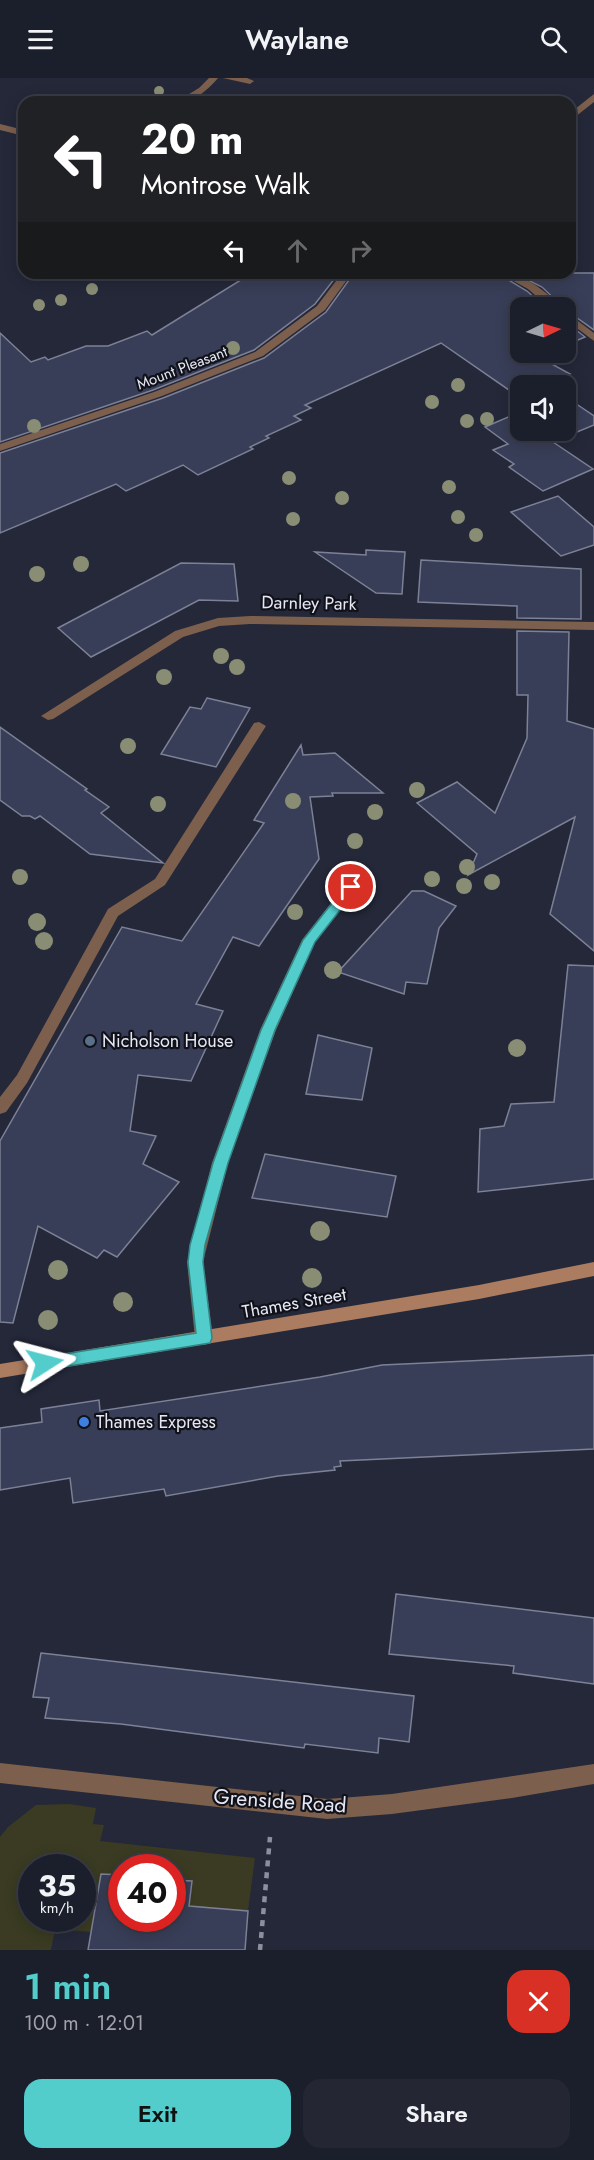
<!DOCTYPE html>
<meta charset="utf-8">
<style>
body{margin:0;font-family:Jost,sans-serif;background:#242733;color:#f1f3f6;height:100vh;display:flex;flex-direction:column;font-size:22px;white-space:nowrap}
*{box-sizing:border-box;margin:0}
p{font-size:20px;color:#a0a2a9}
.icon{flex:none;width:33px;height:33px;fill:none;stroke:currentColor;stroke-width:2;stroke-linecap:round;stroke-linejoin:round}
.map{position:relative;height:1872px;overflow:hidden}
.drawer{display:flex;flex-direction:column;background:#1b1e2b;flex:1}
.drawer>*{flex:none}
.hud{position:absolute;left:18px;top:18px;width:558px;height:183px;border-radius:18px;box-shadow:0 3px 15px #0003,0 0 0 2px #393c47;background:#202124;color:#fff;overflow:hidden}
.needle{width:39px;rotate:85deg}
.controls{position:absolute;left:510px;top:219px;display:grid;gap:12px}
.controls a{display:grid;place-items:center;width:66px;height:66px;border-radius:12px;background:#1b1e2b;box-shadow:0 3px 15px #0003,0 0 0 2px #393c47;font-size:30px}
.speed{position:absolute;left:18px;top:1776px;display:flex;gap:12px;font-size:30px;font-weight:700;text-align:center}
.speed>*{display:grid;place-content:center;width:78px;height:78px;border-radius:50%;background:#1b1e2b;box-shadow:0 3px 15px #0003,0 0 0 2px #393c47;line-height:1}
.speed small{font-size:15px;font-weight:400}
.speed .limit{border:9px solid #d22;background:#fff;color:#111}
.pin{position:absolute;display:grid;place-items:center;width:51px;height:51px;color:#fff;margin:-26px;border:3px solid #fff;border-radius:50%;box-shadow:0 2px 6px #0007}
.me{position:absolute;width:66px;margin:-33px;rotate:81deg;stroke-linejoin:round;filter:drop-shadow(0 0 4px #0008)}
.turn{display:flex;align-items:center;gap:21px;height:126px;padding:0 24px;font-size:27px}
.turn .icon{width:78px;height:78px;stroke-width:2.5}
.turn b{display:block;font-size:42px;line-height:51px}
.lanes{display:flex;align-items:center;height:57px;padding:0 24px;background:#0003;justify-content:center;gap:30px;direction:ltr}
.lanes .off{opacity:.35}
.round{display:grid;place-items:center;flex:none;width:63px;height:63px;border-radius:18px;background:#242733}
.overview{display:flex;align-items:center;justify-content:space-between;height:102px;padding:0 24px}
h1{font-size:36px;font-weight:600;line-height:45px;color:#52cdcc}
.button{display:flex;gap:12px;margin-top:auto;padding:12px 24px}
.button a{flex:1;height:69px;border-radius:18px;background:#52cdcc;color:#111;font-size:24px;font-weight:600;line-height:69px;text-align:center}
.button a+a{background:#242733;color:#f1f3f6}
header{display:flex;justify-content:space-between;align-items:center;height:78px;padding:0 24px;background:#1b1e2b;font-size:27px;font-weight:600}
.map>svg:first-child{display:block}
.green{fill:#3a3b22;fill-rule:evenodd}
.building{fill:#393e58;stroke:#7d8196;stroke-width:1.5}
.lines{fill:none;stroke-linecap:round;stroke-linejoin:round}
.path{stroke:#8c909e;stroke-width:4.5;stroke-dasharray:6 6;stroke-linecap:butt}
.lane{fill:#7c5f4d;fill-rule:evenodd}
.street{fill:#7c5f4d;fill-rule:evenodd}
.secondary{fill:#ab7c5f;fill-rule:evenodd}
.tree{fill:#898d74}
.route{fill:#52cdcc;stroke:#358585;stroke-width:1.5}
.service-dot{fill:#5c6f8a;stroke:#101119;stroke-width:2}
.shop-dot{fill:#3f7fe0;stroke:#101119;stroke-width:2}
.labels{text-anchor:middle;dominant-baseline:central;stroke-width:4.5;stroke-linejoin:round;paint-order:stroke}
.far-street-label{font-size:15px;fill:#e5e8f4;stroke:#101119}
.street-label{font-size:18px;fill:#e5e8f4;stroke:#101119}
.poi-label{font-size:18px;fill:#e5e8f4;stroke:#101119;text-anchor:start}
.near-street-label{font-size:21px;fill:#e5e8f4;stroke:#101119}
</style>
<header><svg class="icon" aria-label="menu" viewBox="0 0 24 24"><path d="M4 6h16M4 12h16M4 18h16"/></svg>Waylane<svg class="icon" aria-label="search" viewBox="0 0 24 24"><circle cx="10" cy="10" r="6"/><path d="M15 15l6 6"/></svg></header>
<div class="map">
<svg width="594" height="1872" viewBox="0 0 594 1872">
<rect width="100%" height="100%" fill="#242839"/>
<path class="green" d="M69 1726 96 1730 93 1746 104 1747 100 1763 255 1780 248 1833 189 1828 192 1804 173 1802 172 1790H122L121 1797 101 1796 91 1854 55 1851 51 1872H0V1759L8 1749 36 1727ZM32 1790H82V1840H32Z"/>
<g class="building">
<path d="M252 195H339L315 226 254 272 153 312 0 364V255L31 284 45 279 48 282 86 268H108L147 253 152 257Z"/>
<path d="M354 195H497L527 213 546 230H520V274H548L539 279 570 296 545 308H520L519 319 441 265 305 327 311 330 294 338 301 342 266 358 269 360 250 369 253 371 198 397 183 387 126 413 116 406 0 455V375L163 320 264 280 326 234Z"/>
<path d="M514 195H594V252L566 232 542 209Z"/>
<path d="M566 244 585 259 566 267Z"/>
<path d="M566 319 594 338V347L553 364 593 391 543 413 509 389 514 386 493 372 508 366 485 349 520 334V352H566Z"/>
<path d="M558 418 594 449V467L561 478 511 434Z"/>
<path d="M366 472 405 474 402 516 376 515 315 474 366 477Z"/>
<path d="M421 482 581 491V541L517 540V528L418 524Z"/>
<path d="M181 485 234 486 238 523 199 522 91 579 58 550Z"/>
<path d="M517 553 569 554 567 643 594 651V873L550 836 575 739 468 797 477 776 417 725 457 704 495 735 527 660 528 617H517Z"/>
<path d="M207 620 250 630 216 689 161 676 190 629 201 631Z"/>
<path d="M0 649 87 711 85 712 109 729 101 735 163 785 90 776 40 738 35 741 30 738H22L0 722Z"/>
<path d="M301 667 303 677 335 675 383 715H332L333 718 310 719 319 781 259 868 233 859 196 926 223 933 191 1003 138 997 130 1053 156 1058 143 1086 179 1104 117 1179 104 1172 97 1180 38 1148 13 1245 0 1244V1063L122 849 182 863 264 745 254 742Z"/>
<path d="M412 813H424L456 828 439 850 427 906 406 904 404 916 338 894Z"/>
<path d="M568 887 594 888V1101L478 1114 480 1051 504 1048 511 1026 554 1024Z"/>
<path d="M318 957 372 970 362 1022 306 1016Z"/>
<path d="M265 1076 396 1098 387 1139 252 1120Z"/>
<path d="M594 1277V1371L340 1383 341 1388 334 1389 335 1392 278 1398 166 1418 164 1411 73 1425 70 1400 0 1412V1350L42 1344 41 1331 99 1322 100 1333 320 1299 382 1287Z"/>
<path d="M396 1516 594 1540V1606L513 1595 514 1588 389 1576Z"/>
<path d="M41 1575 414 1618 409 1664 379 1660 378 1675 305 1666 304 1670 121 1646 45 1640 49 1620 33 1619Z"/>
<path d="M101 1796 122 1797V1840H172V1802L192 1803 189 1828 248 1833 245 1872H88Z"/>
</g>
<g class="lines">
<path class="path" d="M260 1872 270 1759"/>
<g class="lane">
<path d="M223 0H247L254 3 250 6Z"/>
<path d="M259 644 266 648 165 807 118 838 27 1005 6 1034 0 1036V1019L17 997 108 831 155 801 254 645Z"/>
</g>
<g class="street">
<path d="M209 0H218C207 13 194 24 176 24L199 10Z"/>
<path d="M594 16V24L570 43V35Z"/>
<path d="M0 46 24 52V58L0 52Z"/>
<path d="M342 195H352L325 232 263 278 162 318 0 373V366L154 314 255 274 317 228Z"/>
<path d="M499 195C523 195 545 212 562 230H550L528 211Z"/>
<path d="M566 234 594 255V263L566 242Z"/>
<path d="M250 538 594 544V552L250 546 219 548 183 559 53 641 48 642 41 638 175 553 218 540Z"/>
<path d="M351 804 358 809 315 864 276 952 228 1085 203 1184 213 1260 210 1265 204 1267 198 1265 195 1260 187 1184 212 1085 260 952 302 862 346 806Z"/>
<path d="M0 1685 327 1721 392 1716 594 1686V1706L512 1720 392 1736 327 1741 0 1705Z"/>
</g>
<path class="secondary" d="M594 1184V1198L479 1221 0 1300V1286L479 1207Z"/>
</g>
<g class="tree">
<circle cx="159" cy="13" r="5"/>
<circle cx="92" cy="211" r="6"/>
<circle cx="61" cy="222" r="6"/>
<circle cx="39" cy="227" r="6"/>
<circle cx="233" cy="270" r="7"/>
<circle cx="458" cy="307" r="7"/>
<circle cx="432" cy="324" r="7"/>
<circle cx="487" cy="341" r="7"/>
<circle cx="467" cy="343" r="7"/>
<circle cx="34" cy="348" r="7"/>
<circle cx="289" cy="400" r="7"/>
<circle cx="449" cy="409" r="7"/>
<circle cx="342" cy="420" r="7"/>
<circle cx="458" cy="439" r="7"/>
<circle cx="293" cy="441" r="7"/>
<circle cx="476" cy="457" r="7"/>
<circle cx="81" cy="486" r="8"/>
<circle cx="37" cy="496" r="8"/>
<circle cx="221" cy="578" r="8"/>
<circle cx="237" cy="589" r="8"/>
<circle cx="164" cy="599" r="8"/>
<circle cx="128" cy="668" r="8"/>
<circle cx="417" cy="712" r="8"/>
<circle cx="293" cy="723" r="8"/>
<circle cx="158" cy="726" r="8"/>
<circle cx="375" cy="734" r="8"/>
<circle cx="355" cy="763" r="8"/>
<circle cx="467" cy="789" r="8"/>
<circle cx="20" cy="799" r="8"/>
<circle cx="432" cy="801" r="8"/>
<circle cx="492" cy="804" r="8"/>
<circle cx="464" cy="808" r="8"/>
<circle cx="295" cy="834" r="8"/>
<circle cx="37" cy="844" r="9"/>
<circle cx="44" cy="863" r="9"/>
<circle cx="333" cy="892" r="9"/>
<circle cx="517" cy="970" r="9"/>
<circle cx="320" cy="1153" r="10"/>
<circle cx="58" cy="1192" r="10"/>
<circle cx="312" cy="1200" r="10"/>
<circle cx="123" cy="1224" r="10"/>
<circle cx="48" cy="1242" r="10"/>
</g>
<path class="route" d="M351 805 358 809 315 864 275 952 228 1085 205 1167 203 1184 212 1260 210 1265 45 1292 40 1290 37 1285 40 1281 45 1279 196 1255 188 1184 190 1167 213 1085 261 952 303 862 347 806Z"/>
<circle class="service-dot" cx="90" cy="963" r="6"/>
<circle class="shop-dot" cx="84" cy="1344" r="6"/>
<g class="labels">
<g class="far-street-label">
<text transform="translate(182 290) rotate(-21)">Mount Pleasant</text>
</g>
<g class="street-label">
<text transform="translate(309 525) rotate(1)">Darnley Park</text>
<text transform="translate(294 1225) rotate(-10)">Thames Street</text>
</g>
<g class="poi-label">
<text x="102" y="963">Nicholson House</text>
<text x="96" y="1344">Thames Express</text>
</g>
<g class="near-street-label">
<text transform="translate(280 1723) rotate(4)">Grenside Road</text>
</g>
</g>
</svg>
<div class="controls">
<a><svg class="needle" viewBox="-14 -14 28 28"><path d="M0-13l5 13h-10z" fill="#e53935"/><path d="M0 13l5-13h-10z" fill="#a0a2a9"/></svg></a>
<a><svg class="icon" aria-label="sound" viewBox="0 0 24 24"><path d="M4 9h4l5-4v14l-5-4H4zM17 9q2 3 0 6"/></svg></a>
</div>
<div class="speed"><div>35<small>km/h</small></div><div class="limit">40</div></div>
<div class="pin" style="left:351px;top:809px;background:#d93025"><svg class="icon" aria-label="arrive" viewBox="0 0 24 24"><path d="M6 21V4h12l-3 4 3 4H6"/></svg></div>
<svg class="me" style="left:45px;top:1285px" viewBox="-20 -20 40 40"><path d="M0-17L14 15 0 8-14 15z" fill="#52cdcc" stroke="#fff" stroke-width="4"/></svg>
<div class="hud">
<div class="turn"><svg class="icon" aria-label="left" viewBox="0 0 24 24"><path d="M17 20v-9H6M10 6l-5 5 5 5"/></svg><div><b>20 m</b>Montrose Walk</div></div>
<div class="lanes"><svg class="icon" aria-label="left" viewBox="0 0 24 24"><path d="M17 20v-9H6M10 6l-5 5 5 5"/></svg><svg class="icon off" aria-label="ahead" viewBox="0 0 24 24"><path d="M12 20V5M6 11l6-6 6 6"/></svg><svg class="icon off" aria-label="right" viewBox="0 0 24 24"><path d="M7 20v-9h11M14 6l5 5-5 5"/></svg></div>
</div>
</div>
<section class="drawer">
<div class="overview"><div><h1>1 min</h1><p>100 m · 12:01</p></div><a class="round" style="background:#d93025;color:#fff"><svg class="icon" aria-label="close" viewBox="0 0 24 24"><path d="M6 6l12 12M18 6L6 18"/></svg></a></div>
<div class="button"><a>Exit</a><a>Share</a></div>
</section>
